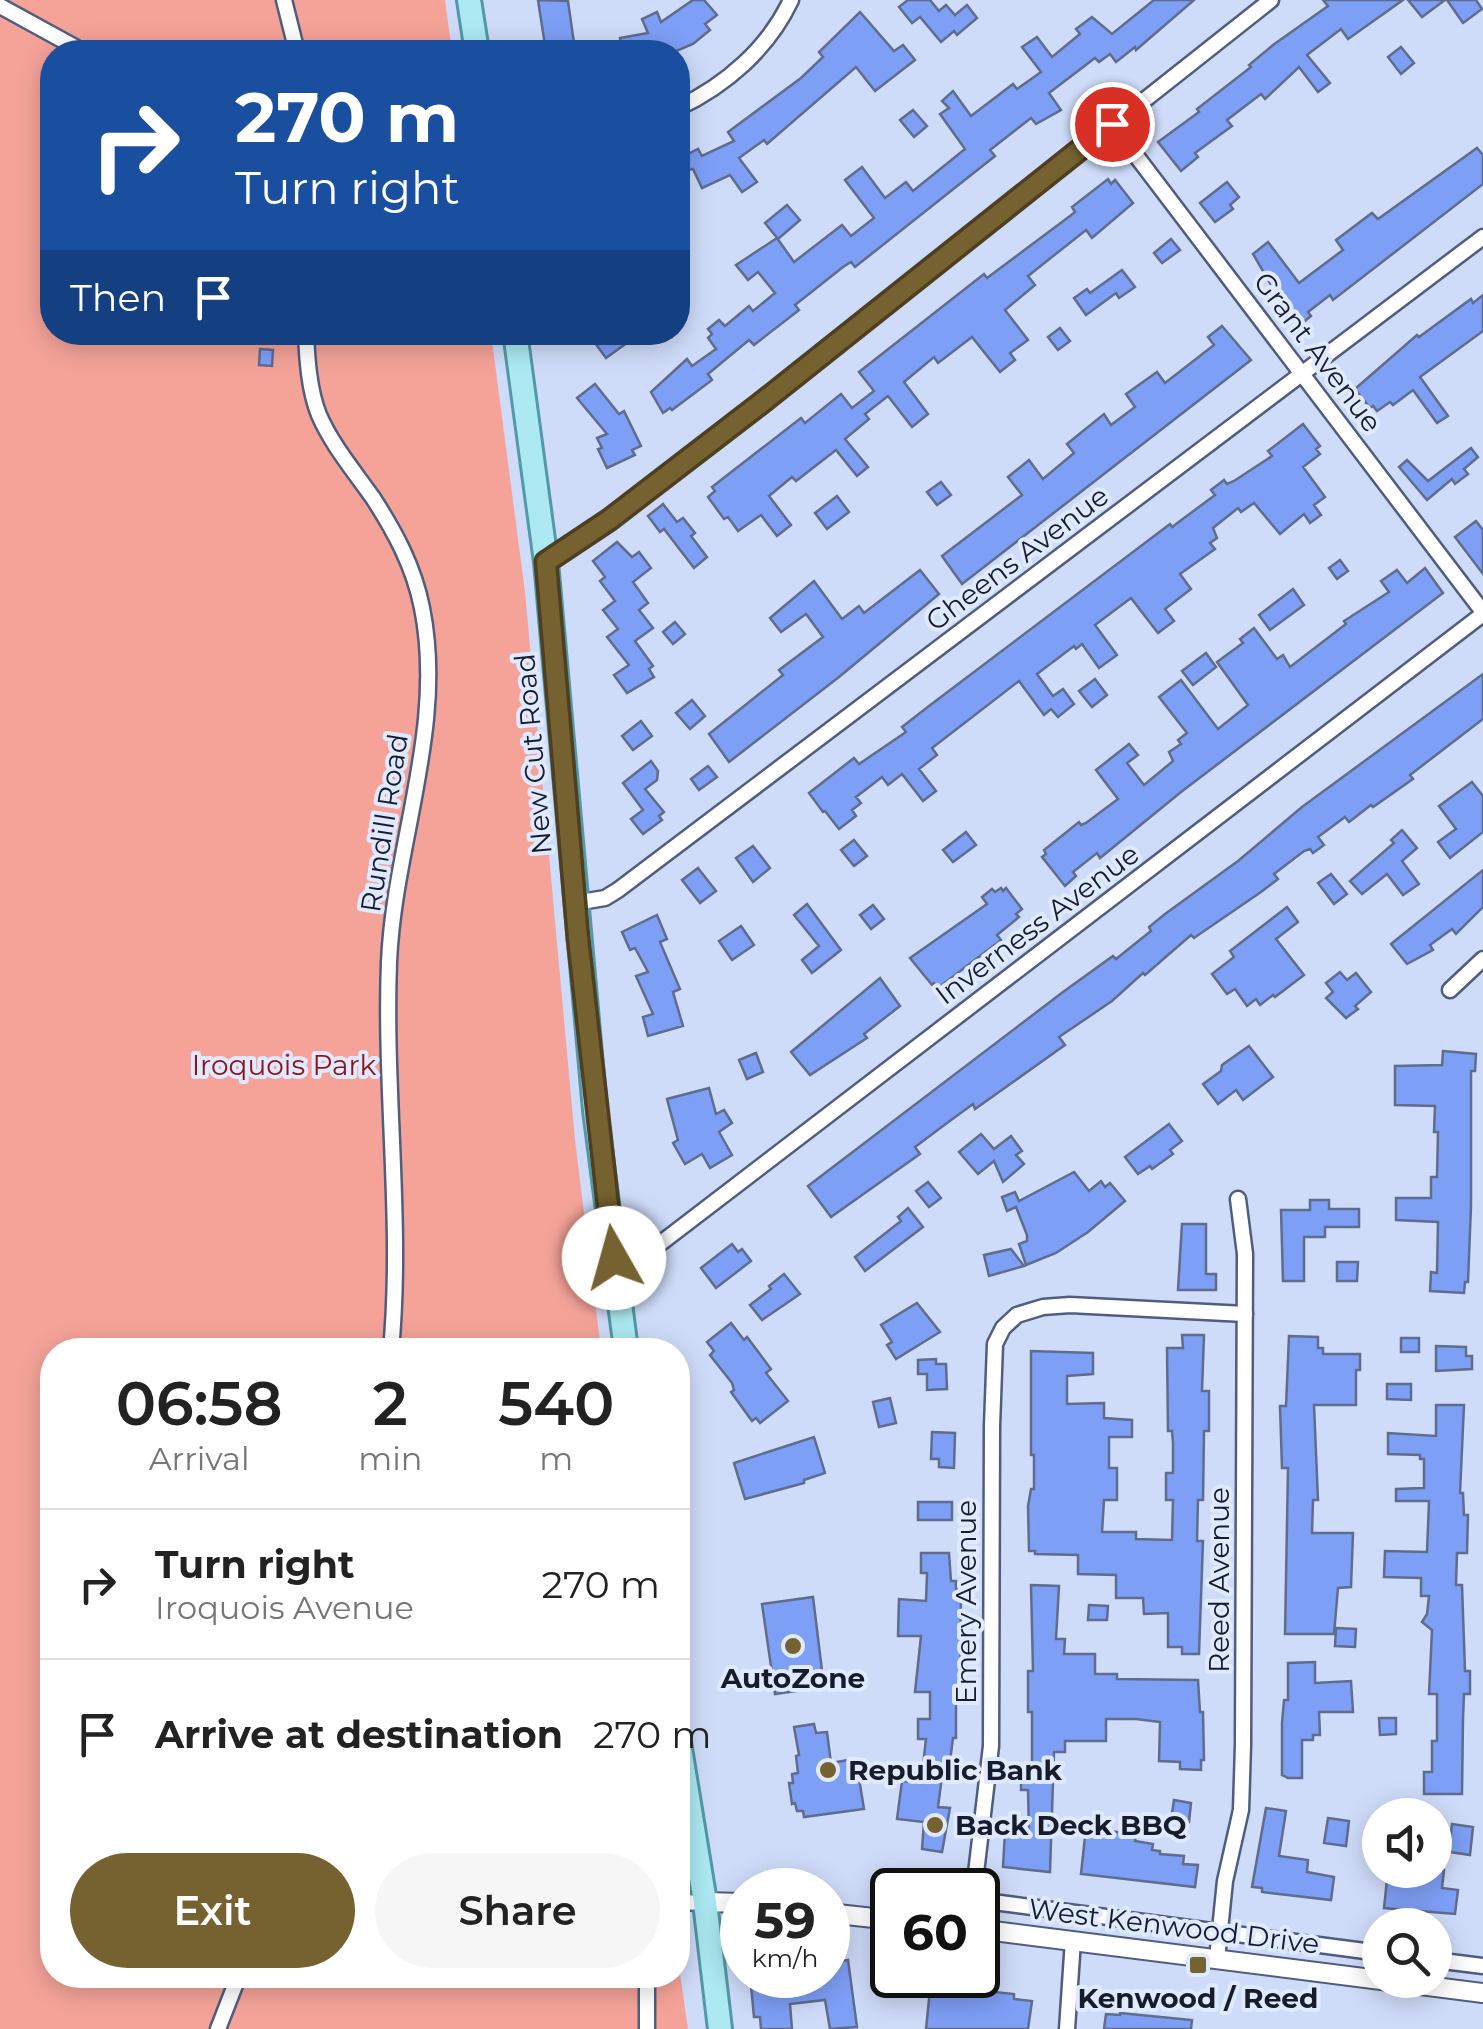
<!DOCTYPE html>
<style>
body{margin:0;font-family:Montserrat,sans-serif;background:#f6f6f6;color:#222;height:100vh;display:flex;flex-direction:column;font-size:38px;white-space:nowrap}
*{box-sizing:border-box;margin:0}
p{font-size:32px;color:#767676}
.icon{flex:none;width:55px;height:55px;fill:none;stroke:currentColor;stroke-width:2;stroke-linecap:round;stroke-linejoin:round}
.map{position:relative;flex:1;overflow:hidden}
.sheet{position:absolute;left:40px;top:1338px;width:650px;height:650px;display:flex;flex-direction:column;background:#fff;border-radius:40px;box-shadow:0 5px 25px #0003}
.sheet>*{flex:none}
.top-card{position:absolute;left:40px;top:40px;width:650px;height:305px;border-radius:40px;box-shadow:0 5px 25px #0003;background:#1a4fa0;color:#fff;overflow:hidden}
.controls{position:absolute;left:1362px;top:1798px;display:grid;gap:20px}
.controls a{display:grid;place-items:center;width:90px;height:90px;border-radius:50%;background:#fff;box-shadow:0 5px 25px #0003;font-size:50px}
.speed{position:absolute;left:720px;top:1868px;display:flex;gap:20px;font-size:50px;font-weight:700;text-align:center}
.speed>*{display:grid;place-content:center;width:130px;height:130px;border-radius:50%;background:#fff;box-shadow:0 5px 25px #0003;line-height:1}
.speed small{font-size:25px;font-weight:400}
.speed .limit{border:5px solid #111;border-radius:15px;background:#fff;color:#111}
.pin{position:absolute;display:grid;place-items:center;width:85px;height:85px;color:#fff;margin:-42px;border:5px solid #fff;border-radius:50%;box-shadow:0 2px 10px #0007}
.me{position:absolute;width:110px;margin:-55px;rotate:353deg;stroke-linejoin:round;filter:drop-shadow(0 0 8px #0008)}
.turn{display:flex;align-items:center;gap:35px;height:210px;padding:0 30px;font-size:45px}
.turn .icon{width:130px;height:130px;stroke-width:2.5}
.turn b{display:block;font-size:70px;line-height:85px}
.then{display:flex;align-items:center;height:95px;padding:0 30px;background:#0003;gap:20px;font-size:38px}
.eta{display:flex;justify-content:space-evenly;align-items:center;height:170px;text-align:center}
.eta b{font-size:60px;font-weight:600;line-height:70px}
.button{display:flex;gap:20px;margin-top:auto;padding:20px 30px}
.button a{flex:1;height:115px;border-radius:60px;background:#766130;color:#fff;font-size:40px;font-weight:600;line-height:115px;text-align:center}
.button a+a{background:#f6f6f6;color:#222}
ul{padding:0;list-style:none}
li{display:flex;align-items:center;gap:30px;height:150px;padding:0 30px;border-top:2px solid #e0e0e0}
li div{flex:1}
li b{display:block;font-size:38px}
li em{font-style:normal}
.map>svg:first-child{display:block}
.green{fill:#f5a399}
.building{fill:#7e9ff6;stroke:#5f6c8c;stroke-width:2.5}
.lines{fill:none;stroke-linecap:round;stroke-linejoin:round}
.minor-casing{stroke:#505d7c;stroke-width:19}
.tertiary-casing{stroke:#505d7c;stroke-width:22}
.primary-casing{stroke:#5398a6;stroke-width:28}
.minor{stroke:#fff;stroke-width:14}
.tertiary{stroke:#fff;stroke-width:18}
.primary{stroke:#ace9f2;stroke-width:22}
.route-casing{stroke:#4d3f1f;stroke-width:25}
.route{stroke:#766130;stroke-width:18}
.poi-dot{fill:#766130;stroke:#dfe9ff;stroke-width:4}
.labels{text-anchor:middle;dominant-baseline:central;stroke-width:8;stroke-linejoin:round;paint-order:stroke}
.street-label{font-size:28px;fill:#161c29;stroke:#dfe9ff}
.park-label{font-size:28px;fill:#8f1415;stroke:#dfe9ff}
.poi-label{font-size:28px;font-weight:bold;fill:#161c29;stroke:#dfe9ff}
</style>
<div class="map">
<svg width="1483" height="2029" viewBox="0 0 1483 2029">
<rect width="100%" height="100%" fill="#cfdcf9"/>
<path class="green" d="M0 0H445L452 52H52V332L491 333 525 592 575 1140 601 1350H52V1975H678V1960L688 2029H0Z"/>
<g class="building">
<path d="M538 0 568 1 575 50 546 52Z"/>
<path d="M693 0H704L717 15 705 24 710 30 693 44 674 52H622L620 38 648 33 642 19 657 12 661 22Z"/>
<path d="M908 0H930L939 11 946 5 955 15 967 5 977 18 957 35 954 31 941 42 920 17 912 23 899 7Z"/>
<path d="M1154 0H1194L1136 50 1135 47 1116 62 1110 54 1099 62 1095 58 1049 93 1061 110 1036 124 1031 118 990 150 995 156 855 267 851 262 843 267 795 305 799 310 754 345 749 340 708 374 712 380 672 410 670 408 663 413 651 392 687 359 692 366 716 349 708 338 712 334 708 329 719 320 725 326 749 306 753 311 775 293 758 272 748 280 736 265 777 238 794 262 842 225 851 236 874 218 845 180 862 167 885 198 906 182 913 191 965 149 940 114 949 108 942 101 953 91 971 116 1013 84 1017 89 1041 72 1022 47 1037 37 1052 57 1080 34 1076 29 1092 17 1112 34Z"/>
<path d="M1323 0H1403L1348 39 1341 29 1307 55 1330 83 1318 92 1299 67 1265 99 1261 94 1227 120 1232 126 1195 153 1198 157 1181 171 1158 142 1199 112 1197 109 1251 67 1249 65 1273 45 1328 6Z"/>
<path d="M1408 0H1445L1422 17Z"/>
<path d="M1447 0H1476L1482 9 1463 23Z"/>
<path d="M860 12 894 51 903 45 915 60 875 91 856 67 767 144 764 140 739 158 757 182 742 192 730 175 702 188 693 169 678 172V159L698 149 702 156 734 141 728 132 801 78 823 57 819 52Z"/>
<path d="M1401 47 1414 63 1401 74 1388 57Z"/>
<path d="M913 110 927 126 914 137 900 120Z"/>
<path d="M1477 148 1483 155V184L1333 300 1330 295 1308 312 1311 316 1300 325 1274 290 1253 254 1268 242 1299 283 1343 250 1336 240 1372 213 1378 219Z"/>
<path d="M1108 179 1111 184 1115 180 1133 203 1092 238 1086 230 1028 276 1035 285 1005 310 1028 340 1010 353 1015 360 1000 372 972 337 938 363 934 357 904 382 928 414 912 427 888 396 865 414 869 419 845 439 868 467 857 476 836 450 796 481 792 477 769 496 791 525 777 536 761 515 738 531 728 517 724 519 708 497 715 491 712 487 801 418 805 423 841 394 852 408 874 391 859 372 984 274 987 278 1070 216 1075 212 1072 207Z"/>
<path d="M1227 182 1239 197 1230 205 1233 209 1215 222 1200 203Z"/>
<path d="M787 205 800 220 778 239 765 223Z"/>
<path d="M1171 239 1180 250 1162 263 1154 253Z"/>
<path d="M1122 270 1135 287 1119 298 1116 293 1086 315 1074 298 1087 289 1090 293Z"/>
<path d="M1483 295V331L1420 377 1448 416 1437 423 1413 390 1393 405 1390 402 1377 411 1373 406 1370 408 1355 389 1417 335 1419 337 1471 299 1473 303Z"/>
<path d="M1222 326 1251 360 962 584 942 556 1022 495 1008 477 1029 460 1043 479 1074 453 1067 444 1104 414 1111 425 1135 407 1126 394 1157 372 1165 383 1214 345 1208 337Z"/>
<path d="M1060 328 1070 341 1058 350 1048 337Z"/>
<path d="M587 332H632L620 341 624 345 606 358Z"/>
<path d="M260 349 273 350 272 366 259 365Z"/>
<path d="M595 384 619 414 624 411 641 446 632 450 635 455 607 468 598 449 602 448 597 438 607 434 577 398Z"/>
<path d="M1303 424 1320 446 1316 449 1320 454 1303 467 1325 497 1314 505 1321 515 1310 523 1304 514 1280 534 1254 503 1241 512 1238 508 1213 528 1217 538 1210 543 1215 549 1180 574 1191 589 1165 609 1174 621 1158 633 1131 598 1095 625 1117 655 1099 668 1082 644 1076 649 1074 646 1037 674 1053 696 1063 689 1074 704 1058 717 1051 709 1044 715 1019 681 932 748 937 755 919 769 936 791 923 801 902 774 888 785 882 777 856 797 861 803 852 810 856 816 839 829 825 811 823 812 809 793 854 758 859 764 906 732 902 727 929 706 1170 524 1172 527 1215 495 1211 490 1224 480 1227 484 1234 481 1272 456 1268 451Z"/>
<path d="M1471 448 1478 457 1464 469 1468 474 1455 484 1452 479 1427 500 1399 467 1407 460 1428 481Z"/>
<path d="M941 482 951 495 937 505 927 492Z"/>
<path d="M837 496 849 512 827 529 815 513Z"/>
<path d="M663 504 677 522 683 518 695 533 691 536 707 557 694 568 664 529 660 532 648 516Z"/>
<path d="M1476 521 1483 530V574L1455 537Z"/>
<path d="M617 542 632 557 639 552 651 568 633 582 648 603 639 610 653 628 635 641 653 666 649 669 654 677 627 693 614 675 629 665 607 637 618 629 603 610 615 601 600 581 605 577 593 561Z"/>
<path d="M1340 560 1348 571 1337 579 1329 568Z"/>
<path d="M1425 568 1443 593 1181 792 1100 858 1097 853 1073 872 1076 876 1065 886 1042 857 1046 854 1044 850 1079 822 1081 825 1086 823 1118 799 1096 770 1129 744 1138 755 1127 763 1144 785 1173 761 1169 752 1181 744 1178 740 1187 733 1159 697 1181 680 1218 729 1248 705 1217 662 1243 643 1240 639 1254 628 1277 659 1283 655 1290 667 1346 624 1344 621 1389 592 1381 581 1397 570 1407 583Z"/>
<path d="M920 570 939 594 839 677 729 762 709 734 783 675 779 670 823 637 806 614 781 632 770 618 814 581 842 619 859 606 864 613Z"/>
<path d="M1293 589 1304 605 1270 630 1259 615Z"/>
<path d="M675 622 685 634 673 644 663 632Z"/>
<path d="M1206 653 1216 667 1193 685 1182 671Z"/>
<path d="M1483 674V719L1410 775 1413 779 1373 807 1371 805 1349 822 1345 817 1318 837 1324 845 1313 853 1310 849 1304 851 1274 874 1278 879 1261 892 1194 938 1191 935 1145 975 1143 973 1112 1001 1059 1037 1065 1045 975 1109 973 1104 947 1123 915 1147 920 1154 831 1217 808 1186 1063 992 1113 956 1116 959 1151 931 1149 927 1165 914 1238 861 1302 807Z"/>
<path d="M1095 679 1107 695 1092 707 1079 691Z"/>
<path d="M692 700 705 716 690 729 676 713Z"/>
<path d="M641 721 652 736 633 750 622 736Z"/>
<path d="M651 761 658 771 657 780 645 789 664 812 659 816 662 820 643 834 631 819 643 810 623 783Z"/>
<path d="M708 766 717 777 699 790 691 779Z"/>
<path d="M1472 782 1483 796V832L1450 858 1438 842 1456 829 1439 806Z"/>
<path d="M1402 830 1417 848 1402 861 1419 884 1403 895 1387 874 1362 894 1350 881 1394 843 1391 840Z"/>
<path d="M966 832 976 845 953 862 943 850Z"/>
<path d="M854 840 867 856 854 866 841 850Z"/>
<path d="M753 846 770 868 753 882 736 858Z"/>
<path d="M698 868 716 891 700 903 682 880Z"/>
<path d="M1483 870V907L1456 934 1452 929 1430 945 1433 950 1407 964 1391 944Z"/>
<path d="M1331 874 1347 894 1334 904 1318 883Z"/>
<path d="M1001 888 1003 891 1006 888 1022 909 1016 914 1019 917 997 935 1001 940 938 988 934 983 932 985 910 958 987 904 982 897 992 889 995 892Z"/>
<path d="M807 904 841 950 812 973 802 960 819 946 794 915Z"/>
<path d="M873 905 884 919 871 929 860 915Z"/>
<path d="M1287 907 1298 922 1276 939 1304 975 1275 997 1273 995 1260 1005 1256 999 1247 1006 1235 989 1227 994 1212 974 1234 957 1230 951Z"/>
<path d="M657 915 667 939 660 942 680 989 673 992 683 1026 648 1036 643 1017 653 1014 636 976 648 972 635 948 630 950 622 932Z"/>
<path d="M741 926 754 945 732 960 719 941Z"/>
<path d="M1340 972 1347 980 1356 973 1371 992 1355 1006 1358 1009 1346 1018 1326 998 1333 992 1326 983Z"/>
<path d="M880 978 900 1006 864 1034 867 1038 810 1075 791 1052Z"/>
<path d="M1249 1046 1273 1077 1243 1100 1236 1090 1218 1104 1203 1084 1221 1071 1222 1065Z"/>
<path d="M1443 1051 1476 1054 1475 1071H1471V1206L1468 1282H1465L1464 1293 1430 1291 1431 1272 1437 1273 1438 1222 1396 1220V1198H1431V1177H1437L1438 1132H1434L1435 1106 1395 1105V1066L1442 1065Z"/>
<path d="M756 1053 763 1072 747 1079 739 1060Z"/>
<path d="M709 1088 716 1114 724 1110 732 1123 719 1132 732 1155 710 1168 702 1154 685 1164 673 1143 678 1140 667 1099Z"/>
<path d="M1169 1124 1182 1141 1170 1150 1173 1154 1152 1169 1150 1166 1138 1174 1125 1157Z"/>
<path d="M981 1134 994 1149 1011 1136 1022 1151 1016 1155 1024 1164 1003 1182 994 1161 978 1174 959 1152Z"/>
<path d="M1074 1172 1089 1191 1101 1181 1105 1187 1110 1183 1125 1201 1088 1232 1056 1253 1026 1265 1019 1244 1027 1241V1235L1016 1207 1007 1211 1002 1197 1015 1192 1019 1201Z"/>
<path d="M928 1182 941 1198 929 1207 916 1191Z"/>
<path d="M1310 1200H1329V1209H1359V1227H1325V1237H1304V1281H1283L1281 1210H1310Z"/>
<path d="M908 1208 923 1227 865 1271 855 1257 901 1221 898 1217Z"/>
<path d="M1182 1224H1206V1274H1216V1290H1178Z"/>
<path d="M732 1244 738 1252 742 1249 751 1261 716 1288 701 1268Z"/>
<path d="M1011 1249 1024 1266 989 1276 984 1255Z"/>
<path d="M1337 1262H1358L1357 1281H1337Z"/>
<path d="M784 1274 800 1294 762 1320 750 1305 771 1289 769 1286Z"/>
<path d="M917 1303 940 1332 896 1359 887 1345 892 1342 881 1325Z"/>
<path d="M731 1323 744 1340 747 1337 771 1369 766 1373 788 1401 760 1423 756 1418 752 1421 731 1392 734 1390 732 1383 710 1355 714 1351 707 1342Z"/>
<path d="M1182 1335H1204L1202 1391H1209V1431H1204L1203 1500H1198L1197 1541H1203L1199 1654H1182V1647H1168V1613L1144 1614 1143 1598H1116V1575L1078 1574V1555L1035 1554V1551H1029L1028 1506 1031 1489H1034V1455H1031V1351L1093 1353V1374L1067 1376V1404L1104 1403V1418L1132 1420V1437H1109V1468H1117V1500H1104L1102 1532H1136V1539L1172 1540 1173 1500H1166V1473H1173V1443L1172 1431H1168L1167 1348H1183Z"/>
<path d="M1289 1336 1318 1337V1348H1323V1354H1360V1370H1356V1405H1314L1318 1500H1313L1312 1533H1353L1351 1587 1338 1588 1334 1634H1285L1288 1468H1282L1280 1406H1286Z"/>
<rect x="1401" y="1338" width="18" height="14"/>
<path d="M1436 1346 1466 1347V1356H1472V1369L1436 1371Z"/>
<path d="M936 1359V1364H946L947 1389 927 1390V1374H918V1360Z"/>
<path d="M1387 1384H1411V1400L1387 1399Z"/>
<path d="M890 1398 896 1423 879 1427 873 1402Z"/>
<path d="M1436 1405H1464L1460 1493H1463L1464 1515H1468L1467 1553H1457L1456 1585H1462L1465 1671H1470V1694H1464L1463 1719 1462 1794H1424V1772H1432V1741H1437V1694H1429L1432 1630 1422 1622 1427 1614 1429 1596H1421V1578L1384 1577 1385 1551 1427 1552 1429 1501H1396V1489L1424 1488V1459H1420V1455L1388 1454V1433L1436 1436Z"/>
<path d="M932 1432 955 1433 954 1468 939 1467V1459H931Z"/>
<path d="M814 1437 825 1473 804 1480V1483L745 1499 734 1463Z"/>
<rect x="918" y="1502" width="34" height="18"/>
<path d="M921 1553H949L951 1581H956V1589H961L960 1694H956V1738H953L948 1777 942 1776 938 1807 950 1808 942 1852 922 1849 924 1822 897 1819 902 1781 921 1783 926 1739H918V1719H930V1692H915L921 1636H898L899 1599 926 1601 927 1573H921Z"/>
<path d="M1031 1585 1059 1586 1056 1639H1065L1064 1654H1095V1674H1117V1679L1198 1680 1200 1712H1203L1204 1760H1201V1770L1180 1769V1762L1159 1761 1160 1722 1136 1719H1106V1741H1065V1752H1054L1050 1872 1003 1867 1005 1832 1029 1835 1028 1790H1021V1767H1032V1712H1028V1671H1033Z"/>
<path d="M813 1597 824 1687 775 1694 762 1604Z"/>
<path d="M1089 1605 1108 1606 1107 1620H1088Z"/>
<path d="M1336 1628 1356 1629 1355 1647 1335 1646Z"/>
<path d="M1315 1662V1683L1351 1681 1353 1712H1319L1320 1735H1313V1740H1302V1778H1288L1282 1775V1723L1284 1700H1288V1663Z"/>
<path d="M1379 1718H1396V1734L1380 1735Z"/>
<path d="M814 1724 816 1733 827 1732 831 1763 848 1760 850 1767 857 1766 864 1809 804 1817 803 1811H797L795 1803 792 1804 789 1783H793L792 1774 798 1773 796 1756 799 1755 794 1727Z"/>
<path d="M1174 1800 1191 1803 1189 1822 1171 1820Z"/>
<path d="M1266 1808 1286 1811 1279 1856 1308 1860 1307 1872 1334 1877 1331 1900 1262 1892V1888L1252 1887Z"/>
<path d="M1328 1818 1349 1821 1346 1846 1324 1843Z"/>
<path d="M1452 1824 1473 1827 1470 1855 1449 1852Z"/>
<path d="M1086 1827 1136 1835 1135 1841 1153 1844 1152 1850 1160 1851V1854L1184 1856 1183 1864 1198 1865 1195 1887 1081 1874Z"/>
<path d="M1388 1870H1444L1442 1888 1458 1890 1455 1914 1384 1908Z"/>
<path d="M848 1960 857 2027 830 2029 825 2000 790 2004 792 2029H761L760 2017H754L750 1975H828V1963Z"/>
<path d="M931 1980 968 1986 967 1989 1014 1994V1999L1032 2001 1028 2029H926Z"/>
<path d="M1120 2013 1192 2020 1191 2029H1104L1106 2014 1120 2015Z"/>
</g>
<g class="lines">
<g class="minor-casing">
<g id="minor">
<path d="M284 0 297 52"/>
<path d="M0 6 84 52"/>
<path d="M678 108C726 85 768 49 791 0"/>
<path d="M1112 124 1483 612"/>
<path d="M306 332C307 359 309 390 319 415 332 445 354 471 373 498 395 532 414 567 422 608 446 727 394 844 389 962 384 1091 403 1223 391 1350"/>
<path d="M546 562 609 520 760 404 1271 0"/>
<path d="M575 903 605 898 618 890 1483 237"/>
<path d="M1450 990 1483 959"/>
<path d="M614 1258 657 1246 1483 614"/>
<path d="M974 1890 991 1746 992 1426 995 1344 1003 1328 1017 1315 1043 1307 1070 1305 1245 1314"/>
<path d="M978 1900 1380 1953"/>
<path d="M678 1903 705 1902"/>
<path d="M879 1918 882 1886 909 1890"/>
<path d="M1217 1959 1225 1881 1241 1810 1243 1745 1245 1254 1238 1199"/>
<path d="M1435 1960 1483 1966"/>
<path d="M647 1975V2029"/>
<path d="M218 2029 239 1975"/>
<path d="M1067 2029 1073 1940"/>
</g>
</g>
<g class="tertiary-casing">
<g id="tertiary">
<path d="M705 1902 742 1903"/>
<path d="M828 1913 892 1920"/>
<path d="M978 1929 1483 1993"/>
</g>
</g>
<g class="primary-casing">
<g id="primary">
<path d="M469 0 477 52"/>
<path d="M515 332 546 562 595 1110 626 1350"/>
<path d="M678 1736 705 1902 720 2029"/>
</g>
</g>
<use href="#minor" class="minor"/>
<use href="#tertiary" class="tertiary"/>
<use href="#primary" class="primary"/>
</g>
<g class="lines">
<g class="route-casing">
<path id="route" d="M614 1258 578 938 546 562 609 520 760 404 1112 124"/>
</g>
<use href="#route" class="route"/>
</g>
<g class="poi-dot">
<circle cx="793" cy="1646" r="10"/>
<circle cx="828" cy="1770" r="10"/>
<circle cx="935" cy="1825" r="10"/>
<rect x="1188" y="1955" width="20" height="20" rx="5"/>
</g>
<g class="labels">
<g class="street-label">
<text transform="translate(1318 352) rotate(53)">Grant Avenue</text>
<text transform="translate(1017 558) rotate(-37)">Gheens Avenue</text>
<text transform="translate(533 754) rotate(-95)">New Cut Road</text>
<text transform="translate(384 823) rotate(-81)">Rundill Road</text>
<text transform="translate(1037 924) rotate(-37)">Inverness Avenue</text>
<text transform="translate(1219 1580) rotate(-90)">Reed Avenue</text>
<text transform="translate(966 1602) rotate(-90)">Emery Avenue</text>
<text transform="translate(1174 1926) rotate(7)">West Kenwood Drive</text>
</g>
<g class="park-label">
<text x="284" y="1065">Iroquois Park</text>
</g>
<g class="poi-label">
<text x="793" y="1678">AutoZone</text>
<text x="848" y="1770" text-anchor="start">Republic Bank</text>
<text x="955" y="1825" text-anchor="start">Back Deck BBQ</text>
<text x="1198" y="1998">Kenwood / Reed</text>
</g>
</g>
</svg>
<div class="controls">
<a><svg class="icon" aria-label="sound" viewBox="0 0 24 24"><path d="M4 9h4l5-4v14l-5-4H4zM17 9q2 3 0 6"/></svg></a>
<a><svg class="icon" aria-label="search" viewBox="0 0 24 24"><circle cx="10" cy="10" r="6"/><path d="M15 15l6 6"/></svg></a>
</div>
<div class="speed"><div>59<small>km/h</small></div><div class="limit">60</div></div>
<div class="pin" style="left:1112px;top:124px;background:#d93025"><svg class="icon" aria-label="arrive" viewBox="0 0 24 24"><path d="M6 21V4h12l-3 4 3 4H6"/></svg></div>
<svg class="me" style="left:614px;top:1258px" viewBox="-20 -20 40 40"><circle r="19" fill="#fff"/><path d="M0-13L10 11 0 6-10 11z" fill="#766130"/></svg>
<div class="top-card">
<div class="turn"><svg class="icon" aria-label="right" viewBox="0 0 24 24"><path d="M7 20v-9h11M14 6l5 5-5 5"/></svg><div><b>270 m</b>Turn right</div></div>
<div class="then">Then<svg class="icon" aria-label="arrive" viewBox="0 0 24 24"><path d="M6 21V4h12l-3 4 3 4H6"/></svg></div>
</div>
<section class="sheet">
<div class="eta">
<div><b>06:58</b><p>Arrival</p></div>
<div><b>2</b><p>min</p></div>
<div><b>540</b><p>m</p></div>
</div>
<ul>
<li><svg class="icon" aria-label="right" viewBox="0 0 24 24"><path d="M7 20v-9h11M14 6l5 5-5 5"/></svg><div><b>Turn right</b><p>Iroquois Avenue</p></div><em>270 m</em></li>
<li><svg class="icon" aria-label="arrive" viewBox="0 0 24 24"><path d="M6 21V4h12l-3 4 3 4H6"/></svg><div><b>Arrive at destination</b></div><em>270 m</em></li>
</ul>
<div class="button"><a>Exit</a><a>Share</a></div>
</section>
</div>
